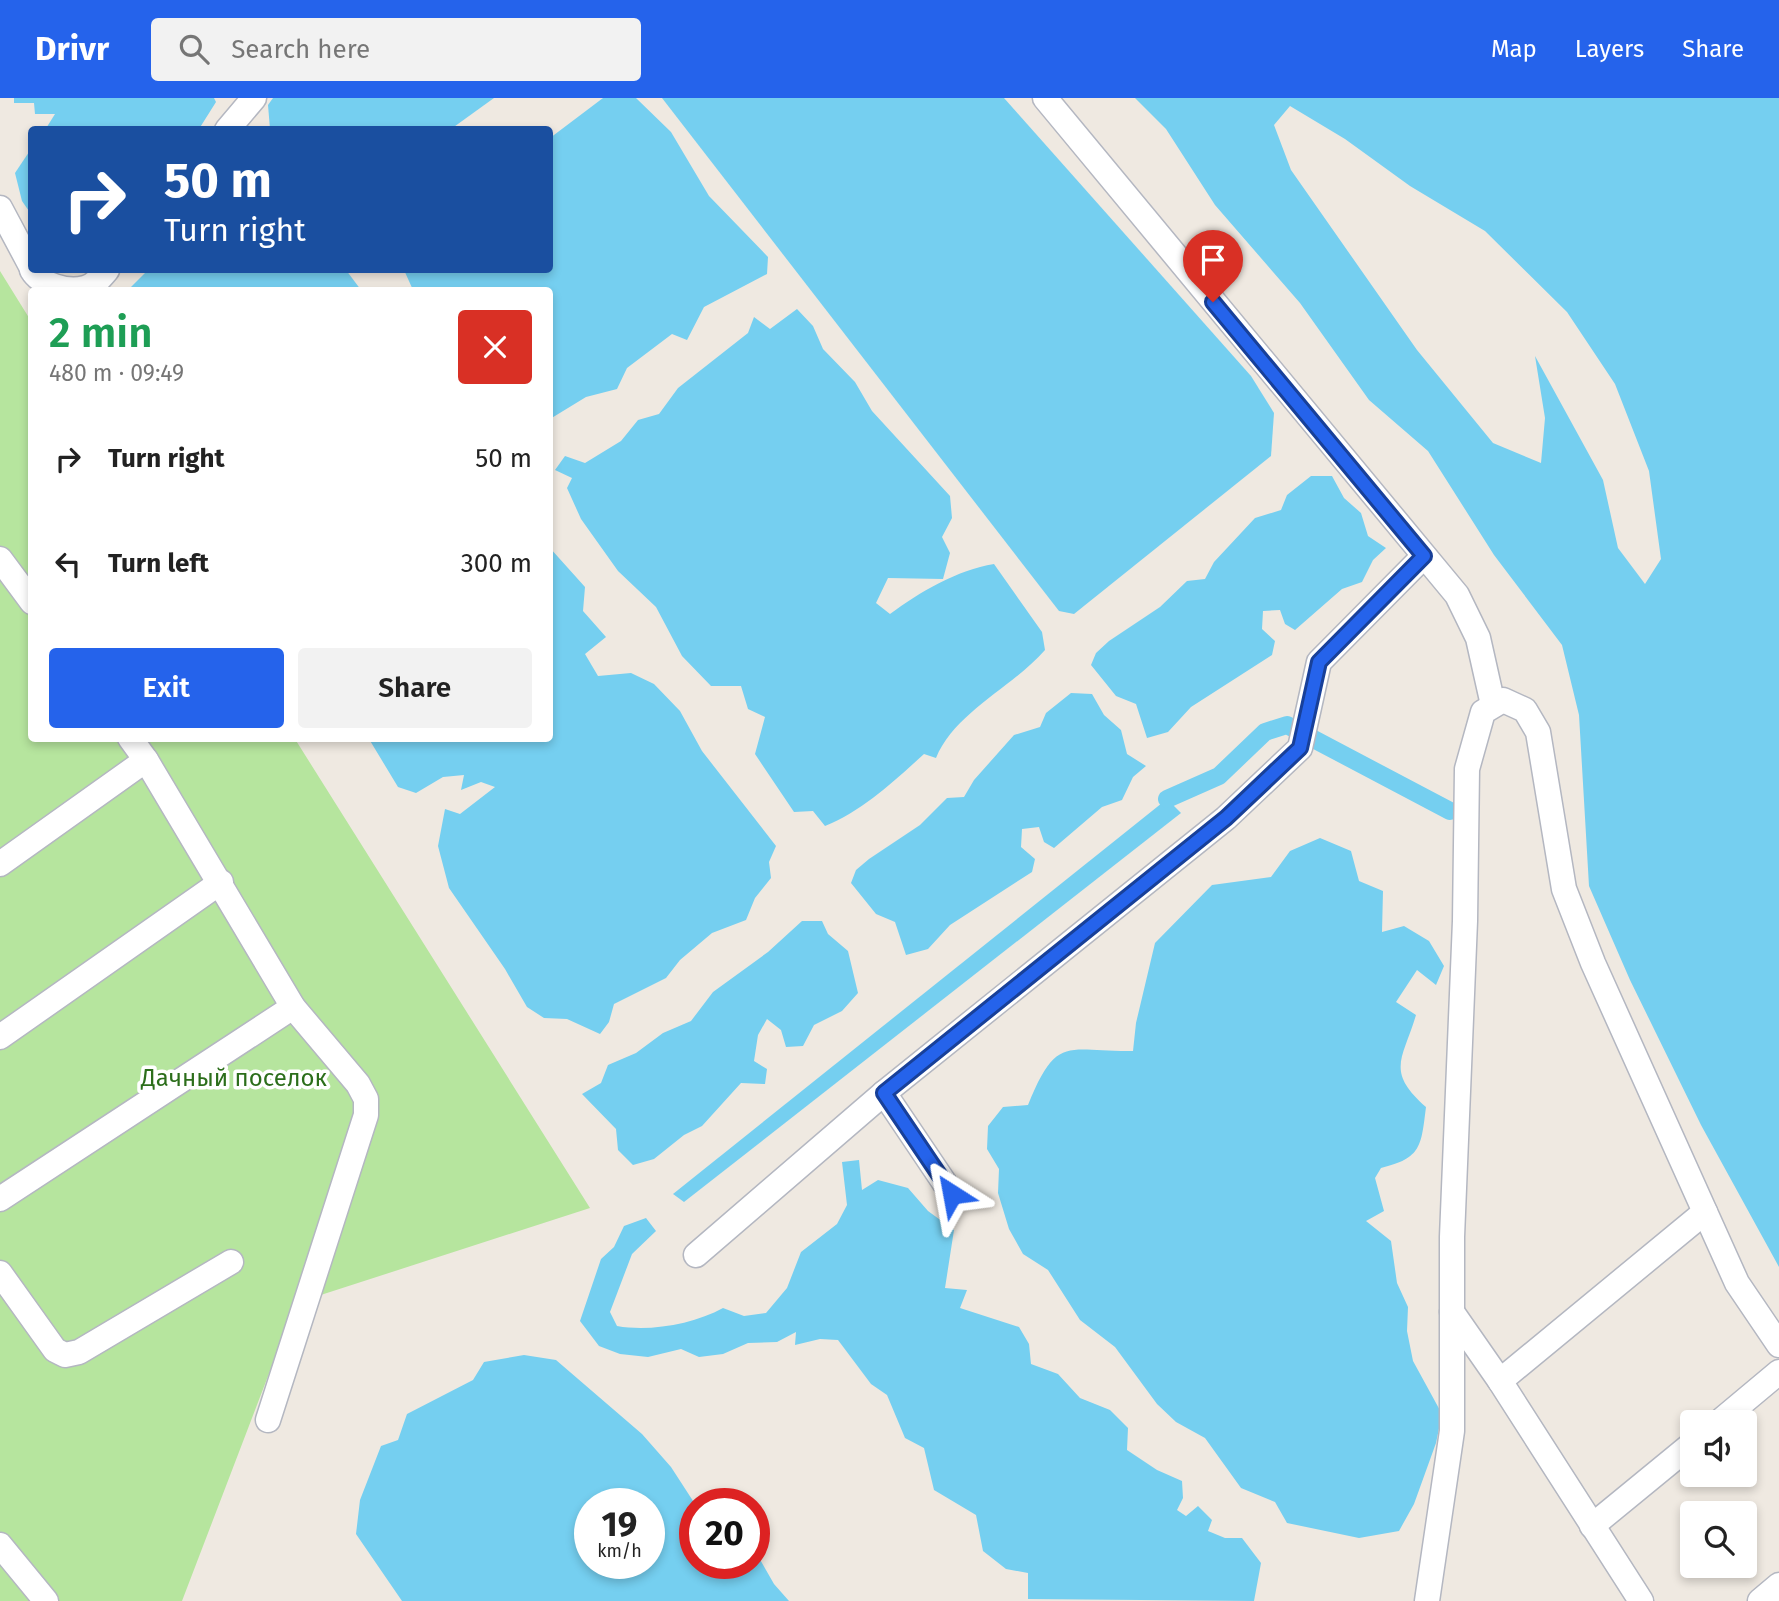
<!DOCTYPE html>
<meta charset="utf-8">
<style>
body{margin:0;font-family:"Fira Sans",sans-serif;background:#f2f2f2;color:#222;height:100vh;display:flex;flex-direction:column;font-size:26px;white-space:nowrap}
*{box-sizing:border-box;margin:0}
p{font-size:23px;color:#767676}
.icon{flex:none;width:38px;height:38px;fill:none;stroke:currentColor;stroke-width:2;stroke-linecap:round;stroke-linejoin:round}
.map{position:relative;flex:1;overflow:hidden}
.side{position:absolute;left:28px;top:189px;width:525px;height:455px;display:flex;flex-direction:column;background:#fff;border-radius:7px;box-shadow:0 4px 10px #0003}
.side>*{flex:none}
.banner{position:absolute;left:28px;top:28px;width:525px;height:147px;border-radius:7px;box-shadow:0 4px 10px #0003;background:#1a4fa0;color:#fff;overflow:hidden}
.controls{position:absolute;left:1680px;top:1312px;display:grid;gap:14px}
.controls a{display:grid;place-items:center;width:77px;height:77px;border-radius:7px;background:#fff;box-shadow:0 4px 10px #0003;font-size:35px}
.speed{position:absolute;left:574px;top:1390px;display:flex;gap:14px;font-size:35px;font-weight:700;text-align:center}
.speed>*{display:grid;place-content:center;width:91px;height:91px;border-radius:50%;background:#fff;box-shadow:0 4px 10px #0003;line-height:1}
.speed small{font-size:18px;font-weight:400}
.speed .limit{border:10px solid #d22;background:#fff;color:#111}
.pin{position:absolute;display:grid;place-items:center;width:60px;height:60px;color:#fff;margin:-72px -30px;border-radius:50% 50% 50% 0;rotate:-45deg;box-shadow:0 0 7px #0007}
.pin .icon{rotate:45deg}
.me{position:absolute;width:77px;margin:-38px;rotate:326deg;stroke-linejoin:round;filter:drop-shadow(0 0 5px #0008)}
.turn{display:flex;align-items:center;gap:24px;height:147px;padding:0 21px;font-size:32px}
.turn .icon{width:91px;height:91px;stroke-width:2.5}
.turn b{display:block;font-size:49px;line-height:60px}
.round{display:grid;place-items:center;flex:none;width:74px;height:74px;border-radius:7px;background:#f2f2f2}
.overview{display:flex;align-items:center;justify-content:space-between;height:119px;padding:0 21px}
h1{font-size:42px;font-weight:600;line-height:52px;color:#1e9e55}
.button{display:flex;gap:14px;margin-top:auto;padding:14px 21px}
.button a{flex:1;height:80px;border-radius:7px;background:#2563eb;color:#fff;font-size:28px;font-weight:600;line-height:80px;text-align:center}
.button a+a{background:#f2f2f2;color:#222}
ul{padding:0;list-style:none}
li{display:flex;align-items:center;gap:21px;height:105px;padding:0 21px}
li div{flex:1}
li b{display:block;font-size:26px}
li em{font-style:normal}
header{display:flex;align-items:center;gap:42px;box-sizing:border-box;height:98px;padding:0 35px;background:#2563eb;color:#fff}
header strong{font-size:33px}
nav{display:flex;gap:38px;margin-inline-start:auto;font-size:24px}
.search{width:490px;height:63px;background:#f2f2f2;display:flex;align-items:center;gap:18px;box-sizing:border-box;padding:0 24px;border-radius:7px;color:#767676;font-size:26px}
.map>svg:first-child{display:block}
.green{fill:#b6e59e}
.water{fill:#75cff0;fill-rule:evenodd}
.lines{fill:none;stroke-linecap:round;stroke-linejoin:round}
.canal{stroke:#75cff0;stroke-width:18}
.minor-casing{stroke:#b4b7c1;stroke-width:27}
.minor{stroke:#fff;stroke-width:24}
.route-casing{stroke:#184099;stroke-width:18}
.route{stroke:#2563eb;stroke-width:12}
.labels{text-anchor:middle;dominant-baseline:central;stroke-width:7;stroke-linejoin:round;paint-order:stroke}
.park-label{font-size:24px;fill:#2c6e1b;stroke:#fff}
</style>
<header>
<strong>Drivr</strong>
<div class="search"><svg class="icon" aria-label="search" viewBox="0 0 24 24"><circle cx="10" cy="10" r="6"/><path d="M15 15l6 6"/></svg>Search here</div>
<nav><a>Map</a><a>Layers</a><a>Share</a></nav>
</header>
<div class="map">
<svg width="1779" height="1503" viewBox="0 0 1779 1503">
<rect width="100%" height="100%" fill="#efe9e1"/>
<path class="green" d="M0 173 31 223 32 640 295 641 590 1110 296 1205 182 1503H0Z"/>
<g class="water">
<path d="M14 0H214L216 4 199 31 45 32 55 16H35L34 5H14Z"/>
<path d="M273 0H494L451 31H270L268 7Z"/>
<path d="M603 0H636L671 34 709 98 768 159 767 176 704 209 687 242 672 236 627 270 617 291 586 299 550 321V192H413L404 172H550V40Z"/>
<path d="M662 0H1004L1251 278 1274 315 1271 358 1074 516 1059 513Z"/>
<path d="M1135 0H1779V1169L1701 1027 1630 882 1589 788 1579 617 1562 547 1494 457 1428 353 1369 302 1300 205 1215 107 1166 31ZM1290 8 1345 41 1410 88 1485 133 1567 214 1615 286 1649 373 1661 461 1645 486 1618 450 1603 382 1535 258 1545 320 1541 365 1493 345 1417 252 1291 72 1274 27Z"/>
<path d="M31 51V116L22 103 15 75Z"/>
<path d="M148 172H346L361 192H128Z"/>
<path d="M797 211 813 228 823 251 855 284 872 313 950 398 952 420 942 439 950 455 943 481 888 480 876 505 890 516C920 494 957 472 994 466L1042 534 1045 552C1013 589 955 614 936 660L924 656C893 684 864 712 825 728L813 713 794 714 755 656 765 619 748 611 741 588H711L682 558 656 509 618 473 581 421 567 390 572 380 555 372 565 358 585 365 621 343 638 322 659 316 678 290 748 235 754 219 770 231Z"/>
<path d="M1311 378H1332L1344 400 1361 415 1368 438 1386 450 1373 462 1362 484 1342 491 1295 532 1285 526 1280 512 1263 513 1262 531 1275 543 1272 557 1191 609 1168 634 1147 640 1136 606 1116 598 1091 567 1096 555 1109 543 1160 509 1187 483 1205 481 1214 464 1255 420 1281 412 1287 397Z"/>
<path d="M550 450 585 489 583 513 606 539 585 556 598 578 631 575 654 586 680 613 702 653 776 748 769 764 771 780 755 800 746 822 712 835 680 862 666 880 614 906 609 924 600 936 567 921 544 920 527 909 505 871 449 790 438 748 445 711 460 716 495 689 481 684 461 692 464 677 443 679 416 695 398 689 369 641 550 640Z"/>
<path d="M1071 595 1092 596 1104 617 1121 632 1127 656 1146 668 1133 679 1122 702 1102 709 1054 750 1044 744 1039 729 1022 731 1021 749 1035 761 1032 774 950 827 928 851 906 857 895 824 876 816 851 785 856 772 869 761 920 727 947 700 964 699 974 682 1014 637 1040 629 1046 615Z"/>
<path d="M1167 701 1181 715 684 1104 673 1096Z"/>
<path d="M1320 740 1351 753 1359 783 1383 793 1382 834 1404 828 1429 843 1444 868 1436 887 1417 872 1396 904 1416 917C1403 961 1385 973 1426 1009 1421 1048 1422 1060 1381 1070L1375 1080 1384 1113 1366 1123 1391 1143 1397 1185 1408 1209 1407 1233 1413 1263 1442 1316 1436 1345 1414 1406 1399 1433 1359 1440 1287 1425 1275 1404 1241 1390 1205 1340 1176 1324 1157 1306 1115 1249 1080 1222 1048 1172 1023 1156 1009 1131 998 1095 999 1071 987 1051 988 1028 1003 1009 1028 1007C1057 935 1067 954 1133 953L1136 925 1155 845 1212 787 1271 779 1290 753Z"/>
<path d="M802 823H822L828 836 848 853 858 895 842 913 814 927 803 948 786 949 781 932 767 921 758 937 754 963 767 971 765 986 741 985 702 1028 684 1037 654 1061 633 1067 618 1052 616 1031 582 996 601 985 608 967 636 955 663 935 691 923 713 894 768 854Z"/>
<path d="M859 1062 862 1092 878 1082 908 1090 928 1113 954 1132 945 1190 967 1192 960 1210 1019 1229 1029 1246 1031 1266 1058 1276 1080 1300 1110 1312 1128 1330 1127 1352 1157 1372 1182 1383 1183 1400 1177 1412 1186 1418 1198 1408 1212 1422 1208 1433 1225 1440H1242L1261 1465 1254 1503 1028 1501V1475L1006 1471 983 1453 976 1417 934 1392 924 1350 905 1340 887 1297 871 1286 838 1242 820 1241 795 1247 796 1234 777 1244 748 1245 723 1256 699 1259 681 1251 648 1259 620 1256 599 1248 580 1223 601 1161 614 1149 624 1128 646 1120 656 1133 632 1156 610 1214 617 1228C650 1234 694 1226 723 1210L744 1218 766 1215 787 1190 801 1154 837 1126 847 1107 842 1064Z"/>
<path d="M524 1257 556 1262 642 1336 671 1369 695 1406V1465H754V1451L774 1486 789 1503H402L356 1436 360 1402 381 1348 398 1342 407 1316 473 1282 484 1264ZM590 1405H649V1465H590Z"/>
</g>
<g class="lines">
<path class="canal" d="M1167 701 1219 678 1265 634 1287 627 1450 713"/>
<g class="minor-casing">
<g id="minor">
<path d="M1045 0 1457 497 1478 540 1493 607"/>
<path d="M227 32 254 0"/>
<path d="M0 110 32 170"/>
<path d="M32 172C41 187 68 195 85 190 94 188 101 179 107 172"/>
<path d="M0 461 32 504"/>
<path d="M130 640 146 662"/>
<path d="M0 766 146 662 293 909 358 986 366 1001V1017L268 1322"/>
<path d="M0 939 221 784"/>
<path d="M884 995 952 1096"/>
<path d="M0 1101 293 909"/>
<path d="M696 1157 884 995 1226 720 1300 650 1319 564 1424 458"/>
<path d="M0 1175 55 1252 65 1257 79 1254 231 1164"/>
<path d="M1452 1214 1500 1283 1641 1503"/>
<path d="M1500 1283 1705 1114"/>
<path d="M1718 1325 1779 1274"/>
<path d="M1592 1428 1692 1346"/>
<path d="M0 1447 46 1503"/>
<path d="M1427 1503 1452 1333V1139L1465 823 1467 671 1483 614 1503 602 1525 612 1538 634 1564 791 1593 865 1737 1185 1779 1247"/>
<path d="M1760 1503 1779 1487"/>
</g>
</g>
<use href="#minor" class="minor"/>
</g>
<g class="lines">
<g class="route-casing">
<path id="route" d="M952 1096 884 995 1226 720 1300 650 1319 564 1424 458 1213 204"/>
</g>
<use href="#route" class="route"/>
</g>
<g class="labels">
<g class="park-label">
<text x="234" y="980">Дачный поселок</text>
</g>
</g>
</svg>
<div class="controls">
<a><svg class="icon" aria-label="sound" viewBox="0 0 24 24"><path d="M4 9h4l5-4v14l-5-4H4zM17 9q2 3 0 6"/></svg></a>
<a><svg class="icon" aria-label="search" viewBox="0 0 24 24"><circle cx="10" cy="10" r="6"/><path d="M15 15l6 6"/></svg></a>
</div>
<div class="speed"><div>19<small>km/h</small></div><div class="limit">20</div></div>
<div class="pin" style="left:1213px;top:204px;background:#d93025"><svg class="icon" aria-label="arrive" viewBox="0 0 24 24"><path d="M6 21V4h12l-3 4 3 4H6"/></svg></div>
<svg class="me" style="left:952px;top:1096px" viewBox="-20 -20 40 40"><path d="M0-17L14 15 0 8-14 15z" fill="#2563eb" stroke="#fff" stroke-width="4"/></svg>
<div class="banner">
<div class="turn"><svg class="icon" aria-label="right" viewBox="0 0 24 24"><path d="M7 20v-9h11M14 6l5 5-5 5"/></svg><div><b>50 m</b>Turn right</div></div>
</div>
<section class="side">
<div class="overview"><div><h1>2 min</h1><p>480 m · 09:49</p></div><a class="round" style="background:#d93025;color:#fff"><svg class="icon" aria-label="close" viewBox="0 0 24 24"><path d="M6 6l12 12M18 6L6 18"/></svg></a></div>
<ul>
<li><svg class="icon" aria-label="right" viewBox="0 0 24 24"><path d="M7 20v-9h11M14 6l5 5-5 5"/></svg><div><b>Turn right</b></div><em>50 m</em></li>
<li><svg class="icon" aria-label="left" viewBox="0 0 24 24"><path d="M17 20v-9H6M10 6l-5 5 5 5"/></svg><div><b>Turn left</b></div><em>300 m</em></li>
</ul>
<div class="button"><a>Exit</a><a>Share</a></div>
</section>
</div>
